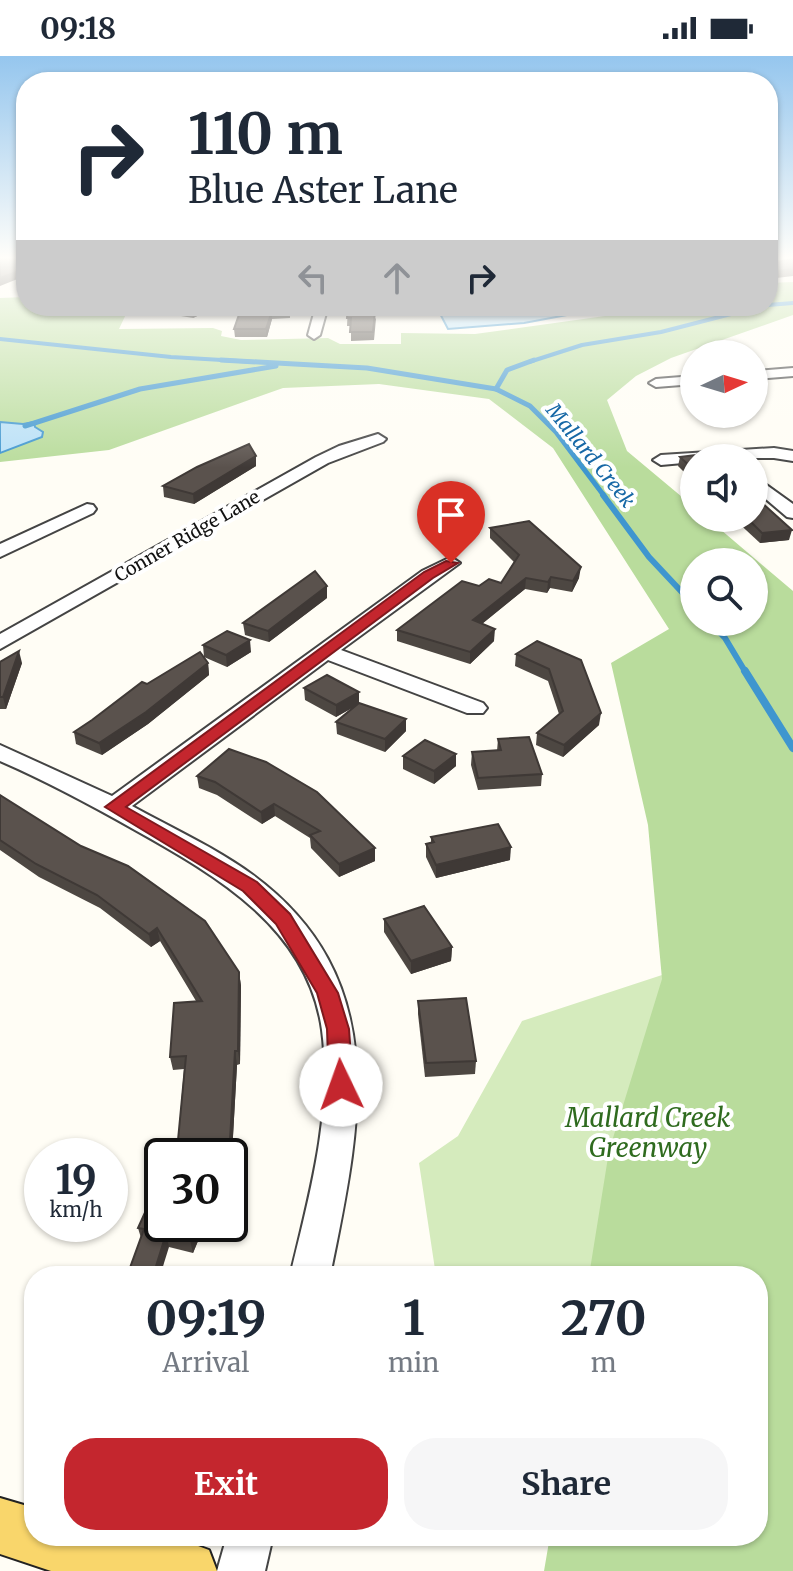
<!DOCTYPE html>
<style>
body{margin:0;font-family:Merriweather,serif;background:#f6f6f7;color:#1f2937;height:100vh;display:flex;flex-direction:column;font-size:30px;white-space:nowrap}
*{box-sizing:border-box;margin:0}
p{font-size:26px;color:#747a83}
.icon{flex:none;width:44px;height:44px;fill:none;stroke:currentColor;stroke-width:2;stroke-linecap:round;stroke-linejoin:round}
.map{position:relative;flex:1;overflow:hidden}
.details{position:absolute;left:24px;top:1210px;width:744px;height:280px;display:flex;flex-direction:column;background:#fff;border-radius:32px;box-shadow:0 2px 6px #0004}
.details>*{flex:none}
.top-card{position:absolute;left:16px;top:16px;width:762px;height:244px;border-radius:32px;box-shadow:0 2px 6px #0004;background:#fff;color:#1f2937;overflow:hidden}
.needle{width:52px;rotate:86deg}
.fabs{position:absolute;left:680px;top:284px;display:grid;gap:16px}
.fabs a{display:grid;place-items:center;width:88px;height:88px;border-radius:50%;background:#fff;box-shadow:0 2px 6px #0004;font-size:40px}
.speed{position:absolute;left:24px;top:1082px;display:flex;gap:16px;font-size:40px;font-weight:700;text-align:center}
.speed>*{display:grid;place-content:center;width:104px;height:104px;border-radius:50%;background:#fff;box-shadow:0 2px 6px #0004;line-height:1}
.speed small{font-size:20px;font-weight:400}
.speed .limit{border:4px solid #111;border-radius:12px;background:#fff;color:#111}
.pin{position:absolute;display:grid;place-items:center;width:68px;height:68px;color:#fff;margin:-82px -34px;border-radius:50% 50% 50% 0;rotate:-45deg;box-shadow:0 0 8px #0007}
.pin .icon{rotate:45deg}
.me{position:absolute;width:88px;margin:-44px;rotate:357deg;stroke-linejoin:round;filter:drop-shadow(0 0 6px #0008)}
.turn{display:flex;align-items:center;gap:28px;height:168px;padding:0 40px;font-size:36px}
.turn .icon{width:104px;height:104px;stroke-width:2.5}
.turn b{display:block;font-size:56px;line-height:68px}
.lanes{display:flex;align-items:center;height:76px;padding:0 40px;background:#0003;justify-content:center;gap:40px;direction:ltr}
.lanes .off{opacity:.35}
.eta{display:flex;justify-content:space-evenly;align-items:center;height:136px;text-align:center}
.eta b{font-size:48px;font-weight:700;line-height:56px}
.primary-button{display:flex;gap:16px;margin-top:auto;padding:16px 40px}
.primary-button a{flex:1;height:92px;border-radius:32px;background:#c4262e;color:#fff;font-size:32px;font-weight:700;line-height:92px;text-align:center}
.primary-button a+a{background:#f6f6f7;color:#1f2937}
.status{display:flex;justify-content:space-between;align-items:center;height:56px;padding:0 40px;background:#fff;direction:ltr}
.status svg{height:22px;fill:currentColor}
.map>svg:first-child{display:block}
.green{fill:#d5ebbd}
.forest{fill:#b9dc9c;fill-rule:evenodd}
.water{fill:#b9e0f7;stroke:#3f96cf;stroke-width:2}
.lines{fill:none;stroke-linecap:round;stroke-linejoin:round}
.stream-far3{stroke:#3f96cf;stroke-width:4}
.stream-far2{stroke:#3f96cf;stroke-width:5}
.stream-far1{stroke:#3f96cf;stroke-width:6}
.stream{stroke:#3f96cf;stroke-width:8}
.minor-casing{stroke:#444;stroke-width:4}
.major-casing{stroke:#222;stroke-width:4}
.minor{fill:#fff;fill-rule:evenodd}
.major{fill:#f9d66b;fill-rule:evenodd}
.wall{fill:#4d4742}
.shaded-wall{fill:#3f3936}
.building{fill:#5a524d;stroke:#3f3936;stroke-width:2}
.route{fill:#c4262e;stroke:#7f191e;stroke-width:2}
.labels{text-anchor:middle;dominant-baseline:central;stroke-width:8;stroke-linejoin:round;paint-order:stroke}
.far-street-label{font-size:18px;fill:#111;stroke:#fff}
.far-water-label{font-size:20px;font-style:italic;fill:#1768a6;stroke:#fff}
.near-park-label{font-size:26px;font-style:italic;fill:#2f6b1f;stroke:#fff}
</style>
<div class="status"><b>09:18</b><svg viewBox="0 0 49 12"><path d="M0 12V9h3v3zM5 12V6h3v6zM10 12V3h3v9zM15 12V0h3v12zM26 1h20v11H26zM47 4h2v5h-2z"/></svg></div>
<div class="map">
<svg width="793" height="1515" viewBox="0 0 793 1515">
<rect width="100%" height="100%" fill="#fffdf5"/>
<path class="green" d="M793 876 758 1220H436L419 1107 458 1080 522 965Z"/>
<path class="forest" d="M793 226V259L671 302 636 320 607 344 627 395 694 451V462H707L793 535V1515H544L550 1480H758V1220H589L609 1095 662 923 648 769 611 607 669 573 553 392 489 343 379 328 283 332 109 394 0 406V242L26 241V250H64L62 259 127 256 119 273 213 272 222 275 221 280 241 284 328 282 340 288H401V277L475 278 612 259 648 250H768V227ZM694 506H754V566H694Z"/>
<g class="water">
<path d="M436 250H589V255L524 267 448 273Z"/>
<path d="M0 366 23 368 34 366 35 371 43 376 42 381 0 397Z"/>
</g>
<g class="lines">
<g class="stream-far3">
<path d="M768 249 793 247"/>
<path d="M0 283 171 301 257 306"/>
<path d="M529 306 582 289 661 276 762 250"/>
</g>
<g class="stream-far2">
<path d="M221 304 367 312 496 333 530 350 556 376 605 441"/>
<path d="M496 333 507 314 534 304"/>
<path d="M25 370 140 333 276 310"/>
</g>
<g class="stream-far1">
<path d="M603 439 649 501 694 549"/>
<path d="M710 566 725 582 746 617"/>
</g>
<path class="stream" d="M745 615 793 692"/>
<g class="minor-casing">
<g id="minor">
<path d="M316 250H328L320 279 314 283 308 279Z"/>
<path d="M793 312V320L754 323V315Z"/>
<path d="M694 320V328L656 331 649 327 656 323Z"/>
<path d="M378 378 386 383 383 386 328 407 0 593V578L316 401 339 390Z"/>
<path d="M774 392 793 395V405L774 402H694V406L661 409 653 404 661 399Z"/>
<path d="M754 420 793 448V462L787 461 754 433Z"/>
<path d="M87 448 93 449 96 453 93 457 0 501V488Z"/>
<path d="M451 501 460 507 341 594 483 647 487 652 483 657H467L328 604 132 750C172 772 216 792 253 819 395 924 360 1072 330 1220H290C309 1141 333 1057 322 974 308 872 217 820 135 774 91 749 46 725 0 705V689L112 740 422 515Z"/>
<path d="M227 1480H273L265 1515H217Z"/>
</g>
</g>
<g class="major-casing">
<path id="major" d="M0 1442 34 1452V1480C92 1480 154 1472 209 1494L217 1515H51L0 1498Z"/>
</g>
<use href="#minor" class="minor"/>
<use href="#major" class="major"/>
</g>
<g class="wall">
<path d="M88 250H294H290V262L272 263 267 281H235L234 273 241 254 212 253 193 262 157 256 154 260 88 252Z"/>
<path d="M348 250H370L369 255 376 263 374 284 351 285V270H347Z"/>
<path d="M256 400V410L194 448 164 441 163 430Z"/>
<path d="M680 401 694 402V426L678 410Z"/>
<path d="M733 462H754L789 484 760 487Z"/>
<path d="M490 472 579 522 572 536 550 532 547 537 525 533 482 568 494 585 470 608 397 585V574L479 530 501 527 514 506 490 482Z"/>
<path d="M327 542 269 586 245 579 243 567Z"/>
<path d="M537 585 599 669 563 701 536 689 537 677 559 658 548 625 515 610 516 598Z"/>
<path d="M203 589 251 596 227 611 204 601Z"/>
<path d="M0 606 22 607 6 653H0Z"/>
<path d="M208 607 209 619 148 668 102 699 76 688 74 676 147 628Z"/>
<path d="M304 632 359 636V647L406 663V675L385 696 337 678 336 666 352 652 336 661 305 644Z"/>
<path d="M498 683 542 718 541 730 478 734 471 709 472 696 497 695Z"/>
<path d="M229 693 375 805 339 821 311 792 310 782 275 760 262 768 217 739 199 732 197 720Z"/>
<path d="M403 700 456 710 434 728 403 713Z"/>
<path d="M0 739 239 916 241 930 240 1008 237 1009 232 1098 178 1084 184 1013 173 1014 170 1001 196 945 160 885 151 891 100 852 39 821 0 794Z"/>
<path d="M431 781 510 804 436 822 426 801V788L431 787Z"/>
<path d="M384 863 452 891 451 905 411 918 384 876Z"/>
<path d="M418 945 476 1005 475 1018 425 1021 418 958Z"/>
<path d="M205 1168 193 1197 169 1191 141 1182 138 1172Z"/>
</g>
<g class="shaded-wall">
<path d="M768 200H788L768 204Z"/>
<path d="M24 213 25 220 0 230V222Z"/>
<path d="M793 213V220L768 223V216Z"/>
<path d="M155 250H156L157 256 154 260 153 252Z"/>
<path d="M201 250H212V253L193 262 192 254Z"/>
<path d="M272 255V263L267 281 266 273Z"/>
<path d="M256 400V410L194 448 193 438Z"/>
<path d="M792 474 789 484 760 487 762 477Z"/>
<path d="M581 511 579 522 572 536 573 525Z"/>
<path d="M551 521 550 532 547 537 548 526Z"/>
<path d="M526 522 525 533 473 575V564Z"/>
<path d="M327 530V542L269 586 268 575Z"/>
<path d="M495 573 494 585 470 608V596Z"/>
<path d="M250 584 251 596 227 611 226 599Z"/>
<path d="M19 595 22 607 6 653 3 641Z"/>
<path d="M208 607 209 619 148 668 102 699 99 687Z"/>
<path d="M359 636V648L336 661V649Z"/>
<path d="M601 657 599 669 563 701 564 689Z"/>
<path d="M406 663V675L385 696V683Z"/>
<path d="M456 698V710L434 728V715Z"/>
<path d="M274 748 275 760 262 768 261 756Z"/>
<path d="M511 791 510 804 436 822V809Z"/>
<path d="M375 792V805L339 821V808Z"/>
<path d="M157 872 160 885 151 891 149 878Z"/>
<path d="M452 891 451 905 411 918V905Z"/>
<path d="M239 916 241 930 240 1008 238 995Z"/>
<path d="M235 995 237 1009 232 1098 230 1104V1100H224Z"/>
<path d="M197 1168H205L193 1197 190 1184Z"/>
<path d="M166 1178 169 1191 160 1220H153Z"/>
</g>
<g class="building">
<path d="M0 200H26V216L24 213 0 222Z"/>
<path d="M768 202 770 207 793 203V213L768 216Z"/>
<path d="M135 250H155L153 252Z"/>
<path d="M168 250H201L192 254Z"/>
<path d="M242 250H290V254L272 255 266 273H234Z"/>
<path d="M348 250H369V255H375L373 276H350L351 262H347Z"/>
<path d="M249 388 256 400 193 438 163 430 197 411Z"/>
<path d="M702 395 709 402H694V414L680 401 696 399Z"/>
<path d="M761 446 792 474 762 477 747 462H754V447Z"/>
<path d="M529 465 581 511 573 525 551 521 548 526 526 522 473 564 495 573 470 596 397 574 462 525 479 530 489 523 501 527 519 499 490 472Z"/>
<path d="M315 515 327 530 268 575 243 567Z"/>
<path d="M227 575 250 584 226 599 203 589Z"/>
<path d="M537 585 581 604 601 657 564 689 537 677 563 655 549 613 516 598Z"/>
<path d="M19 595 3 641H0V606Z"/>
<path d="M200 596 208 607 146 656 99 687 74 676 92 664 142 626 147 628Z"/>
<path d="M327 619 359 636 336 649 304 632Z"/>
<path d="M359 647 406 663 385 683 336 666Z"/>
<path d="M529 681 542 718 478 722 472 696 501 694 498 683Z"/>
<path d="M425 684 456 698 434 715 403 700Z"/>
<path d="M229 693 266 706 317 736 375 792 339 808 310 779 320 775 274 748 261 756 215 726 197 720Z"/>
<path d="M0 739 81 790 128 810 205 865 239 916 238 995H235L230 1085 224 1100H170L178 1084 186 1000 170 1001 174 947 202 945 157 872 149 878 97 839 36 808 0 784Z"/>
<path d="M498 768 511 791 436 809 426 788 434 786 431 781Z"/>
<path d="M424 850 452 891 411 905 384 863Z"/>
<path d="M466 942 476 1005 426 1007 418 945Z"/>
<path d="M162 1119V1168H197L190 1184 166 1178 153 1220H156H127L144 1173 138 1172Z"/>
</g>
<linearGradient id="sky" x2="0" y2="1"><stop stop-color="#95c6ee"/><stop offset="0.49" stop-color="#fffefa"/><stop offset="1" stop-color="#fffefa" stop-opacity="0"/></linearGradient>
<rect width="793" height="412" fill="url(#sky)"/>
<path class="route" d="M446 505 458 507 433 522 126 751 257 826 290 858 338 937 349 973 353 1029 349 1036 341 1039 333 1036 329 1029 327 973 317 937 276 868 243 835 105 751 424 516Z"/>
<g class="labels">
<g class="far-street-label">
<text transform="translate(187 480) rotate(-30)">Conner Ridge Lane</text>
</g>
<g class="far-water-label">
<text transform="translate(591 399) rotate(51)">Mallard Creek</text>
</g>
<g class="near-park-label">
<text x="648" y="1061">Mallard Creek<tspan x="648" dy="30">Greenway</tspan></text>
</g>
</g>
</svg>
<div class="fabs">
<a><svg class="needle" viewBox="-14 -14 28 28"><path d="M0-13l5 13h-10z" fill="#e53935"/><path d="M0 13l5-13h-10z" fill="#747a83"/></svg></a>
<a><svg class="icon" aria-label="sound" viewBox="0 0 24 24"><path d="M4 9h4l5-4v14l-5-4H4zM17 9q2 3 0 6"/></svg></a>
<a><svg class="icon" aria-label="search" viewBox="0 0 24 24"><circle cx="10" cy="10" r="6"/><path d="M15 15l6 6"/></svg></a>
</div>
<div class="speed"><div>19<small>km/h</small></div><div class="limit">30</div></div>
<div class="pin" style="left:451px;top:507px;background:#d93025"><svg class="icon" aria-label="arrive" viewBox="0 0 24 24"><path d="M6 21V4h12l-3 4 3 4H6"/></svg></div>
<svg class="me" style="left:341px;top:1029px" viewBox="-20 -20 40 40"><circle r="19" fill="#fff"/><path d="M0-13L10 11 0 6-10 11z" fill="#c4262e"/></svg>
<div class="top-card">
<div class="turn"><svg class="icon" aria-label="right" viewBox="0 0 24 24"><path d="M7 20v-9h11M14 6l5 5-5 5"/></svg><div><b>110 m</b>Blue Aster Lane</div></div>
<div class="lanes"><svg class="icon off" aria-label="left" viewBox="0 0 24 24"><path d="M17 20v-9H6M10 6l-5 5 5 5"/></svg><svg class="icon off" aria-label="ahead" viewBox="0 0 24 24"><path d="M12 20V5M6 11l6-6 6 6"/></svg><svg class="icon" aria-label="right" viewBox="0 0 24 24"><path d="M7 20v-9h11M14 6l5 5-5 5"/></svg></div>
</div>
<section class="details">
<div class="eta">
<div><b>09:19</b><p>Arrival</p></div>
<div><b>1</b><p>min</p></div>
<div><b>270</b><p>m</p></div>
</div>
<div class="primary-button"><a>Exit</a><a>Share</a></div>
</section>
</div>
